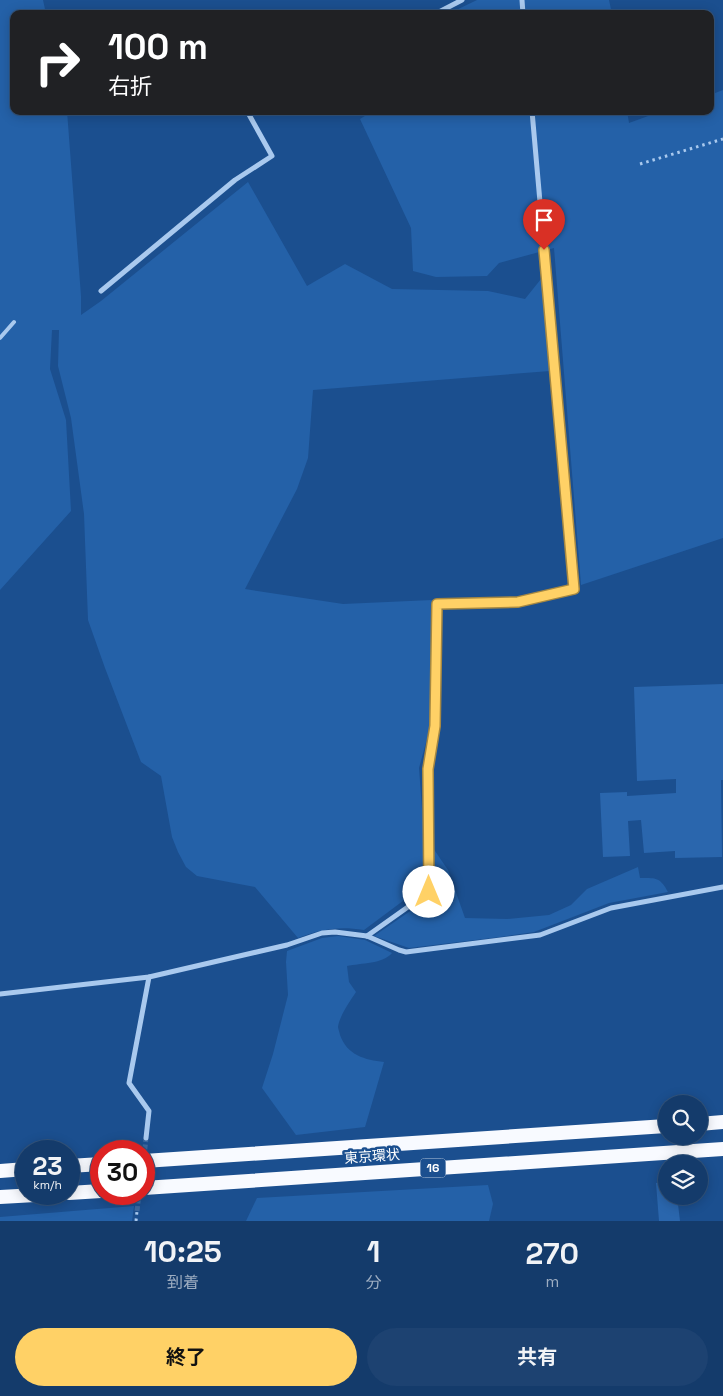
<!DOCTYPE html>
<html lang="ja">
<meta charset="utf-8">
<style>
body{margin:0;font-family:"Space Grotesk","Noto Sans JP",sans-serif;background:#1d4271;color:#f1f3f6;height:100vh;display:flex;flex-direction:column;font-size:19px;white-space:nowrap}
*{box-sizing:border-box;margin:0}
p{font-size:16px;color:#9dadc1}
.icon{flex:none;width:28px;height:28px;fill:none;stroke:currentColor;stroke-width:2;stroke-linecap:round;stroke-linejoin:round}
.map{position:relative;height:1221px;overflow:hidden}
.panel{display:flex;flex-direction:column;background:#143b6b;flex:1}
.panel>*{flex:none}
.banner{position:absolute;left:10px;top:10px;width:704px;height:105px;border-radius:10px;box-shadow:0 2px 12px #0003,0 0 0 1px #33557e;background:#202124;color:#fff;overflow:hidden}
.controls{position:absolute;left:658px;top:1095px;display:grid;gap:10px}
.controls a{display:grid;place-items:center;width:50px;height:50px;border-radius:50%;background:#143b6b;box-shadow:0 2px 12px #0003,0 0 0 1px #33557e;font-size:25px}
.speed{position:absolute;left:15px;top:1140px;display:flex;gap:10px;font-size:25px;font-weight:700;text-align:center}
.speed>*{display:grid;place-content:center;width:65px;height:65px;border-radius:50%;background:#143b6b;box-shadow:0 2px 12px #0003,0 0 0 1px #33557e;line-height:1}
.speed small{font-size:12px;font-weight:400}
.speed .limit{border:8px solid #d22;background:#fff;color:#111}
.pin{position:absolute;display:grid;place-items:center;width:42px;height:42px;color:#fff;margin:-51px -21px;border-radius:50% 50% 50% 0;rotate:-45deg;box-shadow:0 0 5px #0007}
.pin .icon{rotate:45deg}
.me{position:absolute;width:55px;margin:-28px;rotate:0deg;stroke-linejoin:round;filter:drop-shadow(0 0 4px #0008)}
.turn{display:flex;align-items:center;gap:18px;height:105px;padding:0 15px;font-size:22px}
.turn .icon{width:65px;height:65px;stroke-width:2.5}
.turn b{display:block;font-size:35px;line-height:42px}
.eta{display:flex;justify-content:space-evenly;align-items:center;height:85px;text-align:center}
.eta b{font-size:30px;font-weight:700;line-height:35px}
.button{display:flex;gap:10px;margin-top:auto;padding:10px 15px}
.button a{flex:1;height:58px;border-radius:30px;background:#ffd166;color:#111;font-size:20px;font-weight:700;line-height:58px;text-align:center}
.button a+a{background:#1d4271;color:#f1f3f6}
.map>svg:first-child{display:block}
.green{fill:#2461a8}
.building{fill:#2a66ad}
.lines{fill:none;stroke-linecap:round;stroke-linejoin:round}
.minor-tunnel{stroke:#3d69a0;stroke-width:5;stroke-dasharray:5 2.5;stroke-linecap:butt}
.path{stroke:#a9c9ee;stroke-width:3;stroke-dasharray:2.5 4;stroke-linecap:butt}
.service{stroke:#a9c9ee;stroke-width:4}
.minor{stroke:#a9c9ee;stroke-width:5}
.trunk{stroke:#f8faff;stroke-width:14}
.route-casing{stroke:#a68842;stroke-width:12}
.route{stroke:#ffd166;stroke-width:9}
.labels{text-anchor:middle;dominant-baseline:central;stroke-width:5;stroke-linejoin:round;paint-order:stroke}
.shield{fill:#1b4f8f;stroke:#bbcadd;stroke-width:1}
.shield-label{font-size:12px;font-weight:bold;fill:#fff}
.street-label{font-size:14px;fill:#fff;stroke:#1b4f8f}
</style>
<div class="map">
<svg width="723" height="1221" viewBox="0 0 723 1221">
<rect width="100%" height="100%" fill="#1b4f8f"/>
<g class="green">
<path d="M0 0H43L46 14H14V111H67L81 296V315L101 301 248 182 307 286 345 264 392 289 488 291 525 299 545 274 550 371 313 390 308 458 297 489 245 589 343 604 432 600 430 728 419 768 424 836 423 886 364 930C338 926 322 929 298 938L255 887 197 876 186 867 178 852 172 837 161 776 141 762 105 668 88 620 84 514 71 418 58 366 59 330H52L50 369 66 420 71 511 0 590Z"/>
<path d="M477 0H609L612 14H448Z"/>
<path d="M723 90V538L581 585 554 248 499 263 487 276 436 277 413 271 411 228 360 119 373 111H627L629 123 662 111H710V95Z"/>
<path d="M433 848 448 870 465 918 507 919 549 915 571 905 587 889 638 867 640 878C656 878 660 877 668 892L609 903 534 932 500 937 409 948 374 936 435 894Z"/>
<path d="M338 936 365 940 392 953C383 964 361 963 347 966L349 982 356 992C350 1001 339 1017 338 1027 338 1028 340 1034 340 1035 347 1055 365 1060 384 1062L365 1127 296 1135 262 1088 273 1054 288 995 286 962 287 951 322 938Z"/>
<path d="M488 1185 493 1204 489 1221H246L257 1198Z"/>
<path d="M134 1206 132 1221H0V1217Z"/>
</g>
<g class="building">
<path d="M723 684V780H721L722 857 675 858V851L644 853 641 820 628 821 630 856 603 857 600 793 627 792V796L676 793V779L637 781 634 687Z"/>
<path d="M666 1182V1196H677L680 1221H659L656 1183Z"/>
</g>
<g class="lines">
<g class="minor-tunnel">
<path d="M144 1157 146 1138"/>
<path d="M137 1211 139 1194"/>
</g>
<g class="path">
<path d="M640 164 723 139"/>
<path d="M136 1221 137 1211"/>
</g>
<path class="service" d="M0 338 14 322"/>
<g class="minor">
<path d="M522 0 523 14"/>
<path d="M435 14 462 0"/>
<path d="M101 291 235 180 272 156 247 111"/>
<path d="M367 936 429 892 428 769 435 726 437 604 518 602 574 589 532 111"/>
<path d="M0 994 149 977 287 945 322 933 335 932 367 936 399 950 406 952 540 935 611 908 723 887"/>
<path d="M146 1138 149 1111 129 1083 149 977"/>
</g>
<g class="trunk">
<path d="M699 1124 723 1122"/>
<path d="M144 1161 666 1126"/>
<path d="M69 1166 101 1164"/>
<path d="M0 1171 26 1169"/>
<path d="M144 1188 723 1149"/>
<path d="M69 1193 101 1191"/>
<path d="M0 1197 53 1194"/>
</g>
</g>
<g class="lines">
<g class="route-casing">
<path id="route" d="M429 892 428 769 435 726 437 604 518 602 574 589 544 250"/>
</g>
<use href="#route" class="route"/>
</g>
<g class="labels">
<rect class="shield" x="420.5" y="1158.5" width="25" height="19" rx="4"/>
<g class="shield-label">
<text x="433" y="1168">16</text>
</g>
<g class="street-label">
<text transform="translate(372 1156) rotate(-4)">東京環状</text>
</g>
</g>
</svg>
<div class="controls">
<a><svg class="icon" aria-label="search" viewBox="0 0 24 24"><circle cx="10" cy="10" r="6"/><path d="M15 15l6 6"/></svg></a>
<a><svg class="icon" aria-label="layers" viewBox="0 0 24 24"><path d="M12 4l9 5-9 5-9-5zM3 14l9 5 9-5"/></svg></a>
</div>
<div class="speed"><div>23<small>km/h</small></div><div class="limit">30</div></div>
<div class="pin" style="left:544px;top:250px;background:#d93025"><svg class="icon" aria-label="arrive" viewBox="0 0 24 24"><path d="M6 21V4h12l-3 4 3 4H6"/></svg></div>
<svg class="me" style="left:429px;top:892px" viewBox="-20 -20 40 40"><circle r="19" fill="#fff"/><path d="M0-13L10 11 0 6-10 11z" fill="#ffd166"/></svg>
<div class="banner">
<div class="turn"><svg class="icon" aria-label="right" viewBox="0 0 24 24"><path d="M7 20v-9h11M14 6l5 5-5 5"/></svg><div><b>100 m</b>右折</div></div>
</div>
</div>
<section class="panel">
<div class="eta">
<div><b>10:25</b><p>到着</p></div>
<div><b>1</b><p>分</p></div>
<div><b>270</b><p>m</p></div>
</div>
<div class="button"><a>終了</a><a>共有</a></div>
</section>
